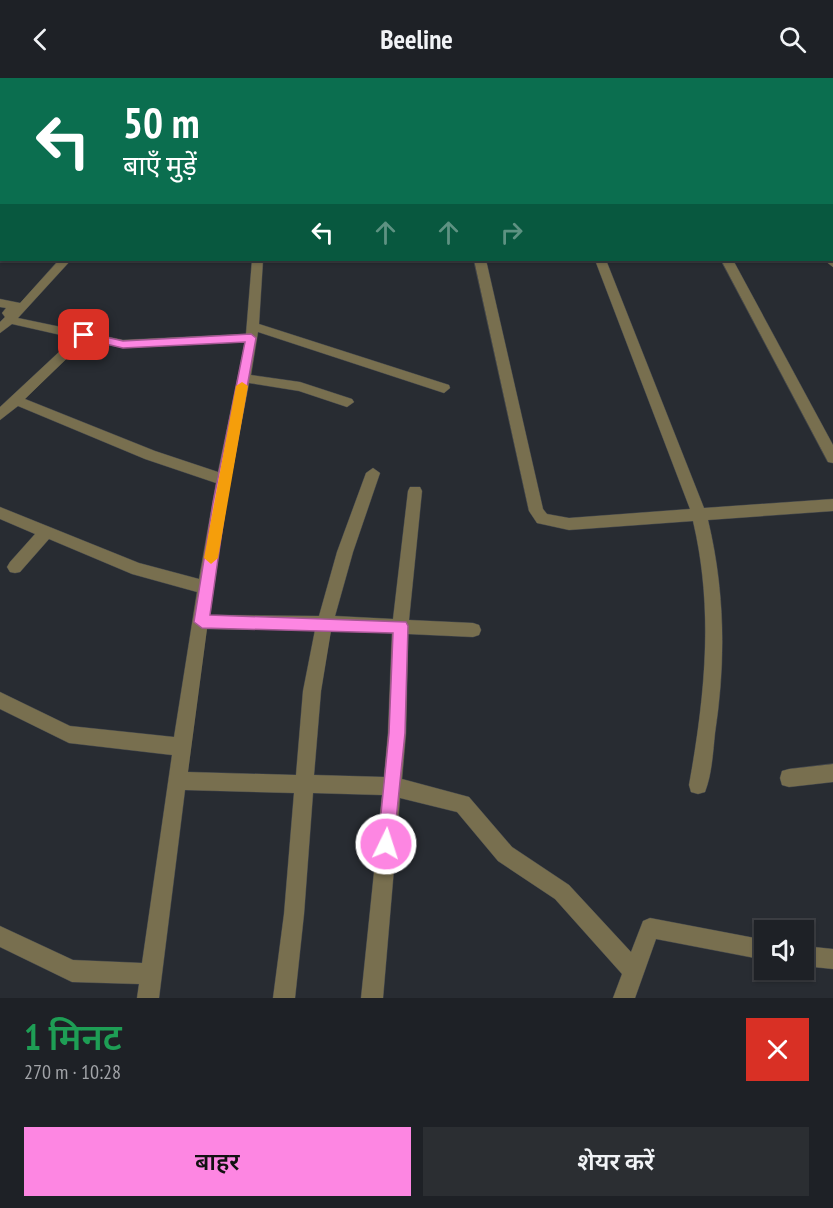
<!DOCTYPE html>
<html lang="hi">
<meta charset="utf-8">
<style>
body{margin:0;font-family:"PT Sans Narrow","Noto Sans Devanagari",sans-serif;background:#2b2e32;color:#f1f3f6;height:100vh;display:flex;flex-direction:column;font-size:22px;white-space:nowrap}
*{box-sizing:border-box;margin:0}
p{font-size:20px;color:#a1a3a7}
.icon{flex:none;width:33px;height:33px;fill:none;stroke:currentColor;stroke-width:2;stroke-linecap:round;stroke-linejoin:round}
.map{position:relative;height:920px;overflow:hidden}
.drawer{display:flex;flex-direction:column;background:#1e2126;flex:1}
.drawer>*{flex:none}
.top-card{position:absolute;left:0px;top:0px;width:834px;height:183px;box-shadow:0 2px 4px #0004,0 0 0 2px #3c3e43;background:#0b6e4f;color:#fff;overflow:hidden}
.fabs{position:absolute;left:754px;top:842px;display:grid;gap:12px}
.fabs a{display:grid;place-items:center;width:60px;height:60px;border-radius:0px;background:#1e2126;box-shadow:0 2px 4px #0004,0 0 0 2px #3c3e43;font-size:30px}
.pin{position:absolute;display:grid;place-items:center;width:51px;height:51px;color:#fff;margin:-26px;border-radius:12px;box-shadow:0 3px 9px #0006}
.me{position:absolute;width:66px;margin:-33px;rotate:4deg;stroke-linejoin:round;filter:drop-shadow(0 0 4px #0008)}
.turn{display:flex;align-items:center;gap:21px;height:126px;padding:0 24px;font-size:27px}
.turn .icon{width:78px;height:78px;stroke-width:2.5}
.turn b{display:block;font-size:42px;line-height:51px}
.lanes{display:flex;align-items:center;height:57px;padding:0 24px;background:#0003;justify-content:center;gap:30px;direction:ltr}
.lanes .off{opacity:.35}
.round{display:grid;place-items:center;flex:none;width:63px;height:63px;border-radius:0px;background:#2b2e32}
.summary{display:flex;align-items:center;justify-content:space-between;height:102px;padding:0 24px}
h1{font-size:36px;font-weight:600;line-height:45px;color:#1e9e55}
.cta{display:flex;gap:12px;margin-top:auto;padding:12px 24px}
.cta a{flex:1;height:69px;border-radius:0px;background:#fd86e2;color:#111;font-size:24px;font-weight:600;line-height:69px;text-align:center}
.cta a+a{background:#2b2e32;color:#f1f3f6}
header{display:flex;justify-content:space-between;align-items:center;height:78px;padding:0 24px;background:#1e2126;font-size:27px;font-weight:600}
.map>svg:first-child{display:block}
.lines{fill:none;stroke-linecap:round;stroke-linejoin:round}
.minor-casing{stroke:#43474d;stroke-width:1}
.minor{fill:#786f4f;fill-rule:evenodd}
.route{fill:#fd86e2;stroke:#a45793;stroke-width:1.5}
.slow{fill:#f59e0b}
</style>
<header><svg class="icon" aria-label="back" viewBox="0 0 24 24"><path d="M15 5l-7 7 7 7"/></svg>Beeline<svg class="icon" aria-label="search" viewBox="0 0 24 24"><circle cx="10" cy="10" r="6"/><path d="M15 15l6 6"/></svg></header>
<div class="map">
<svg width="833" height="920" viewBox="0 0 833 920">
<rect width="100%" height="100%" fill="#282c32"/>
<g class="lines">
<g class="minor-casing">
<g id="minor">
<path d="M427 0H438L439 2H428Z"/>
<path d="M586 0H597L598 2H587Z"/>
<path d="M612 0H623L624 2H613Z"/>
<rect x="0" y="61" width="2" height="6"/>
<rect x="0" y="90" width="2" height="6"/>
<rect x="832" y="90" width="1" height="6"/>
<rect x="832" y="104" width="1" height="7"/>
<rect x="832" y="133" width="1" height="6"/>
<path d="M0 149H2L0 156Z"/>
<path d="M832 179H833V189L824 182H832Z"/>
<path d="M59 182H71L18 240 123 262 246 256 252 182H263L259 246 449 307 450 310 444 315 258 254 251 297 300 304 352 321 354 324 347 329 299 313 249 305 226 425 210 537 319 538 337 474 366 395 373 390 380 395 353 474 335 538 393 541 408 413 410 409H420L422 413 409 542 473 545 479 547 481 552 479 557 473 559 408 556 406 655 402 701 469 719 512 769 569 807 631 874 643 843 650 840 765 862V882L656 861 635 920H613L622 896 555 821 498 783 457 734 400 720 383 920H361L382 717 313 715 304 836 295 920H273L284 836 294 715 185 712 159 920H137L139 906 72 904 0 869V848L73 882 142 885 172 677 69 665 0 631V614L70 648 174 659 197 514 132 496 49 461 20 494 15 495 10 494 7 489 10 484 35 456 0 441V429L139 485 199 501 216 405 145 381 18 328 0 342V329L74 260 12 246 0 255V244L5 239 2 235 6 230 0 229V221L20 225ZM86 262 123 270 245 264 218 394 155 373 25 321ZM207 551 315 552 303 613 296 697 188 694ZM331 553 392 555 388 655 384 699 314 697 321 613Z"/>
<path d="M474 182H486L543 431 547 436 569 440 690 431 595 182H606L704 430 833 421V433L708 442C725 513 726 583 715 655 713 674 712 696 705 714L698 716 691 714 689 707C705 618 714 532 693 443L569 452 537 445 529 433Z"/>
<path d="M721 182H733L833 367V385L828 384Z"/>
<path d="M833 686V704L789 709 782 707 780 700 782 693 789 691Z"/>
<path d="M804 868 833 871V891L804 888Z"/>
</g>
</g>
<use href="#minor" class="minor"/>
</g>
<path class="route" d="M84 254 123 263 251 256 256 260 226 425 210 537 406 544 408 548 405 655 393 772 386 774 380 772 378 766 389 655 393 555 202 550 194 544 213 425 245 264 123 270 80 260V255Z"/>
<path class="slow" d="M242 304 248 308 218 480 211 486 204 480 236 308Z"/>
</svg>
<div class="fabs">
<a><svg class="icon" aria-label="sound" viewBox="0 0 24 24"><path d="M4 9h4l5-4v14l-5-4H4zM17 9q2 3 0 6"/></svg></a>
</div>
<div class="pin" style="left:84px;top:257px;background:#d93025"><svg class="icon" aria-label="arrive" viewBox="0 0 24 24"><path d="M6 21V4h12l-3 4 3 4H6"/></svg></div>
<svg class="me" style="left:386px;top:766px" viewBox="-20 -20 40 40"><circle r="17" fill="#fd86e2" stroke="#fff" stroke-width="3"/><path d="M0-11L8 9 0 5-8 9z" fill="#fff"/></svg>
<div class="top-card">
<div class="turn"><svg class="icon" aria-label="left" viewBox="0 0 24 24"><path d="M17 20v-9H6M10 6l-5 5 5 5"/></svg><div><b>50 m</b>बाएँ मुड़ें</div></div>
<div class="lanes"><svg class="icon" aria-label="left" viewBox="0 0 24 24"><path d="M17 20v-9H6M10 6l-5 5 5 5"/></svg><svg class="icon off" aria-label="ahead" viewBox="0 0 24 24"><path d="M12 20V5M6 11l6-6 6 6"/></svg><svg class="icon off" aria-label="ahead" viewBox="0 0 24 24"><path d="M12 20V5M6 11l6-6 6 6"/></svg><svg class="icon off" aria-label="right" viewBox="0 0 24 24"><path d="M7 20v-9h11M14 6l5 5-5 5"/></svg></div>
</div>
</div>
<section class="drawer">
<div class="summary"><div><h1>1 मिनट</h1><p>270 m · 10:28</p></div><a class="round" style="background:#d93025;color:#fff"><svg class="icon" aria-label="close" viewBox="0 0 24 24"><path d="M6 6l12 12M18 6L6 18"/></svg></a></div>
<div class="cta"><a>बाहर</a><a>शेयर करें</a></div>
</section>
